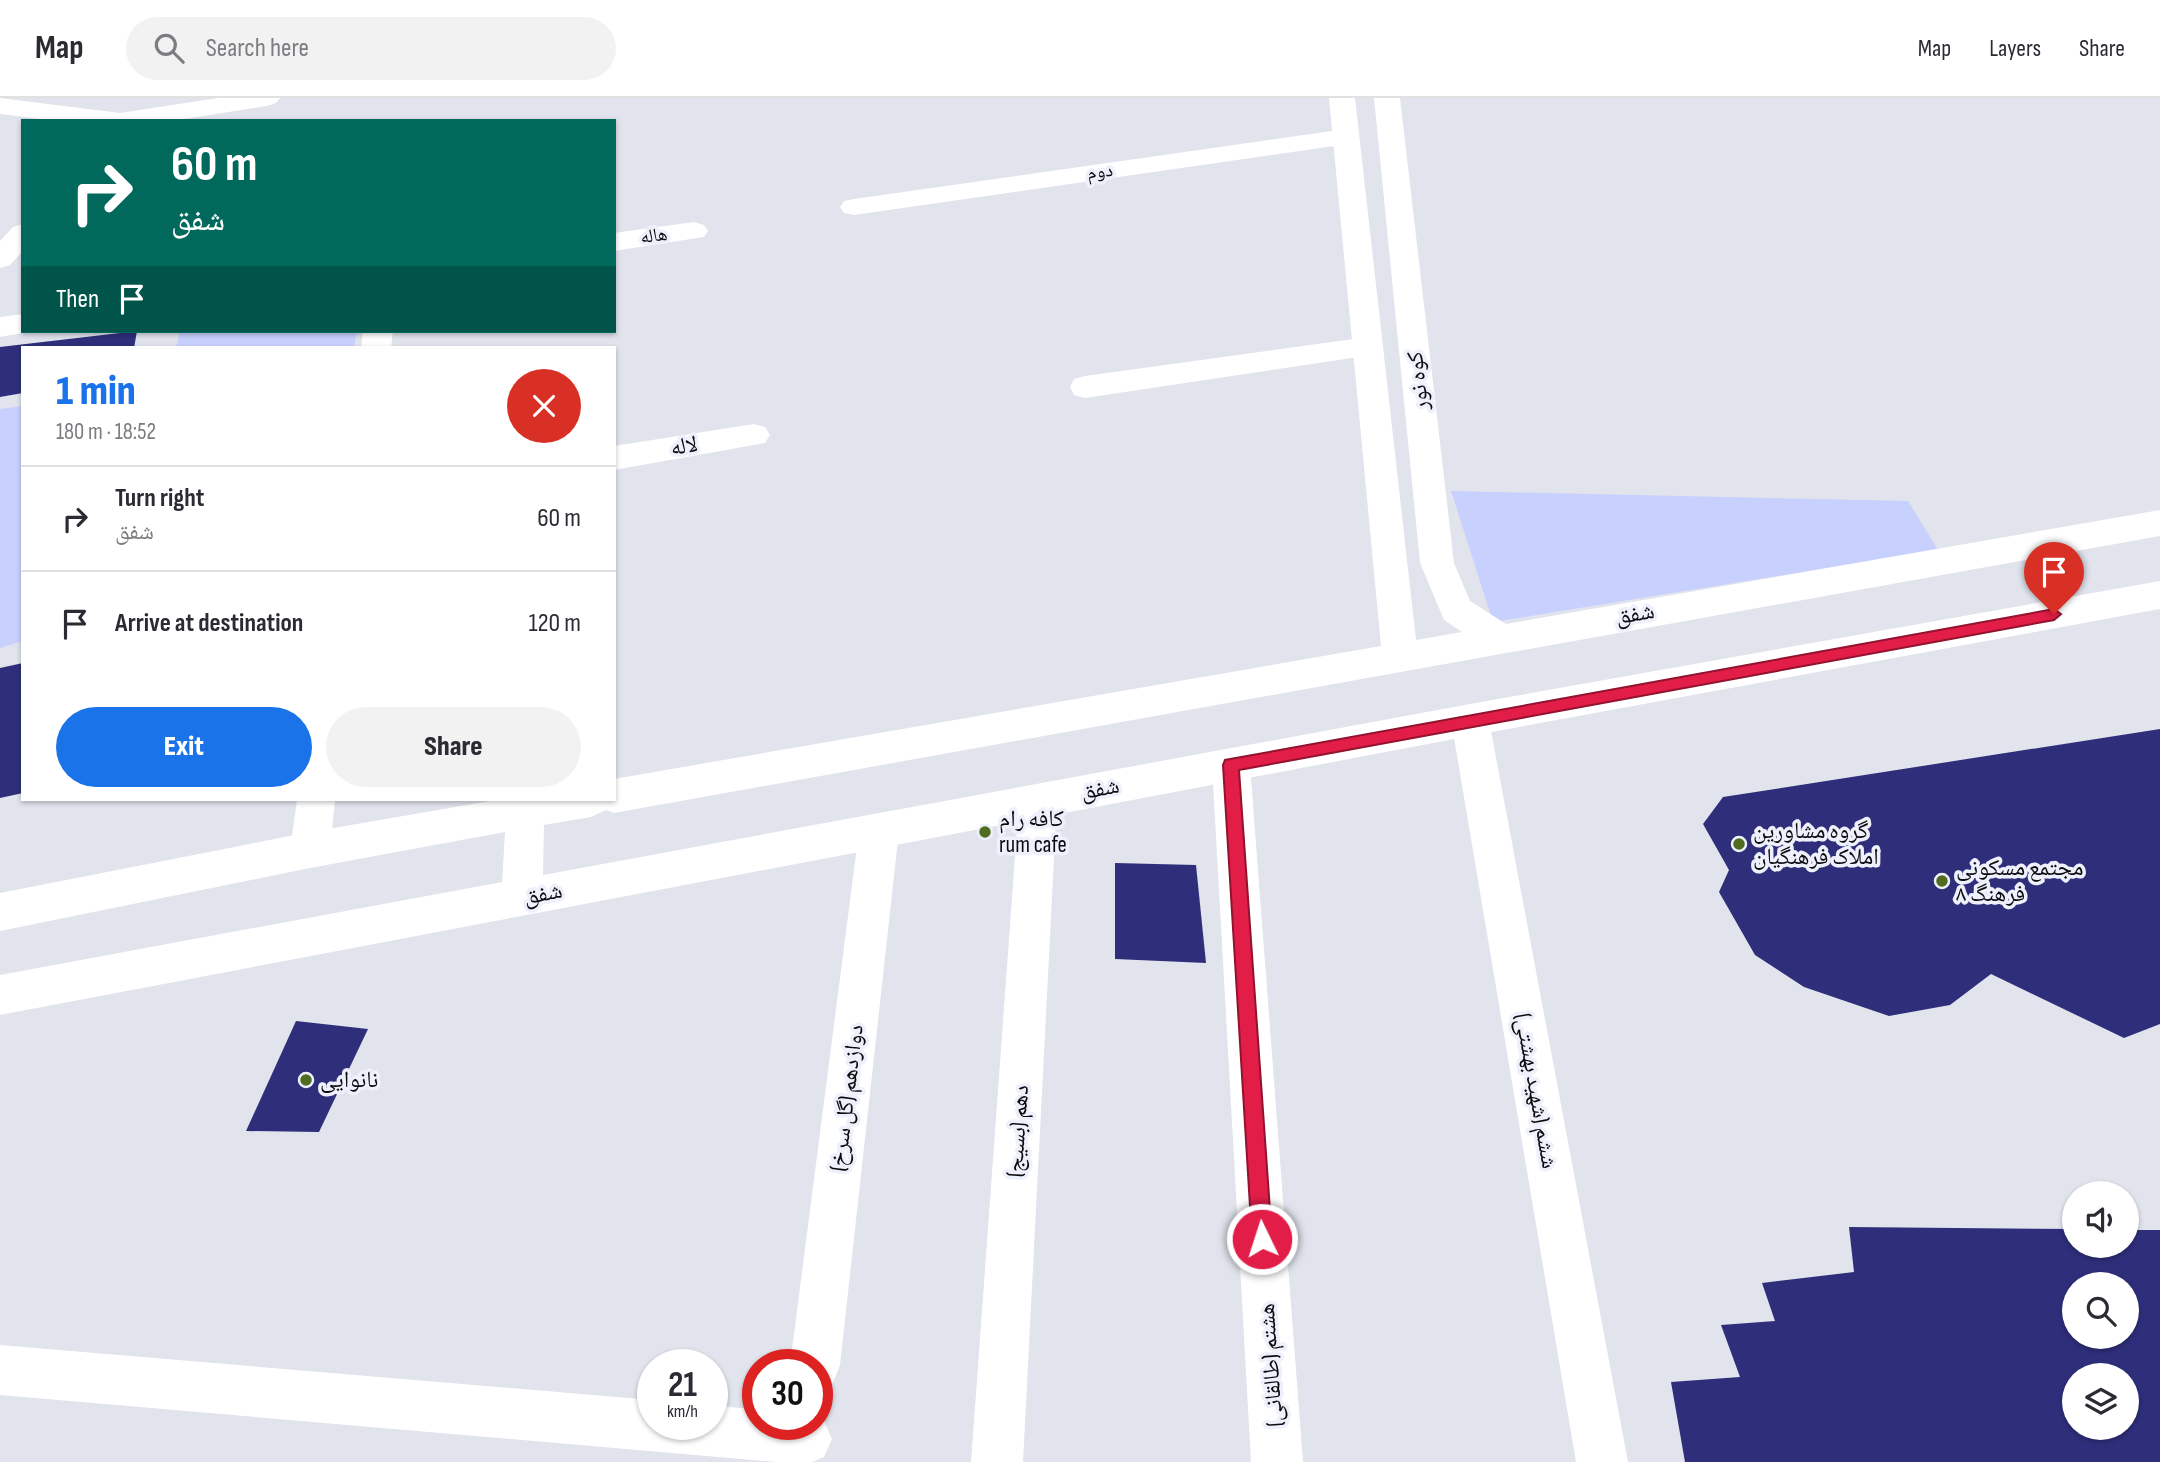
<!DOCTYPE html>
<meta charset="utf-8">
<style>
body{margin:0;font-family:"Sofia Sans Condensed","Noto Naskh Arabic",sans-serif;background:#f2f2f3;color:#2b2b33;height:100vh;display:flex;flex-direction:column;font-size:26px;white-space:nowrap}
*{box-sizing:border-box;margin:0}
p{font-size:23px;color:#7c7c81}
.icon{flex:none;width:38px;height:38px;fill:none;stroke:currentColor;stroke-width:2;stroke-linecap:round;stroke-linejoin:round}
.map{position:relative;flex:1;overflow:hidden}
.drawer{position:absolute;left:21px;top:248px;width:595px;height:455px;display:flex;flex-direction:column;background:#fff;border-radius:0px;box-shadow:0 2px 5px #0004}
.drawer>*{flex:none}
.guide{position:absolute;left:21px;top:21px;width:595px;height:214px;border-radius:0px;box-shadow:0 2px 5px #0004;background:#00695c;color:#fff;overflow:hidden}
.controls{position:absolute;left:2062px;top:1083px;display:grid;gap:14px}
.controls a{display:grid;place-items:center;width:77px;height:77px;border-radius:50%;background:#fff;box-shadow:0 2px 5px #0004;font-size:35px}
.speed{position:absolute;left:637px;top:1251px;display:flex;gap:14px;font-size:35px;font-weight:700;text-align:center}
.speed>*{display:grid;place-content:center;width:91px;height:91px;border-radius:50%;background:#fff;box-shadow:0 2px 5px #0004;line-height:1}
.speed small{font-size:18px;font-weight:400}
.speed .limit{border:10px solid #d22;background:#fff;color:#111}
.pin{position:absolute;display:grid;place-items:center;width:60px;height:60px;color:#fff;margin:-72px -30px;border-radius:50% 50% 50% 0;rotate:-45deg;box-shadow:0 0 7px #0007}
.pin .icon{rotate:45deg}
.me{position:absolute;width:77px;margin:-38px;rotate:356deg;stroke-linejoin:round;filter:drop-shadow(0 0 5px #0008)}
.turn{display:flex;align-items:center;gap:24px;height:147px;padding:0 35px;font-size:32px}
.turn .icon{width:91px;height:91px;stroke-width:2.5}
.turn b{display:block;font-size:49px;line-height:60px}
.then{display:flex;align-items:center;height:66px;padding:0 35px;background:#0003;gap:14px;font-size:26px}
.round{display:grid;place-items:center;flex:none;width:74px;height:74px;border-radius:37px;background:#f2f2f3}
.head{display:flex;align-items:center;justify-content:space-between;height:119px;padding:0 35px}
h1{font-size:42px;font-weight:800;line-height:52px;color:#1a73e8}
.button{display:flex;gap:14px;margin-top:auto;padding:14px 35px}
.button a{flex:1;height:80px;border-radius:42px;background:#1a73e8;color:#fff;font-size:28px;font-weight:800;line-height:80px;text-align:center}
.button a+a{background:#f2f2f3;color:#2b2b33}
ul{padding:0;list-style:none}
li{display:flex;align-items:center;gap:21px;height:105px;padding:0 35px;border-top:2px solid #e1e1e2}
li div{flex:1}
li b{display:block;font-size:26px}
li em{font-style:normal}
header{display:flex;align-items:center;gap:42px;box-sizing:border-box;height:98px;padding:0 35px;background:#fff;border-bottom:2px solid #e1e1e2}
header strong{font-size:33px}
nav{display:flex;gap:38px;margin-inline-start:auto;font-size:24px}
.search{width:490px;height:63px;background:#f2f2f3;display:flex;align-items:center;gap:18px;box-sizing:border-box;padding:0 24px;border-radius:38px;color:#7c7c81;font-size:26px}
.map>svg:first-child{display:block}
.green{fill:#c8d0fd}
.building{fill:#2e2e7b;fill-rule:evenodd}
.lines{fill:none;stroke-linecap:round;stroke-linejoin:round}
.street{fill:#fff;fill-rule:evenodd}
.secondary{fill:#fff;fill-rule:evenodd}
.route{fill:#e11d48;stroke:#92132f;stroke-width:2}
.poi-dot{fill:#506c20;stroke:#eef0fb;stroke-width:2.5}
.labels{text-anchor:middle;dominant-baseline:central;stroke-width:7;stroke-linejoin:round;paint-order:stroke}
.far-street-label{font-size:19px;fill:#0b0b0f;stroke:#eef0fb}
.street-label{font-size:23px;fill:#0b0b0f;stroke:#eef0fb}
.poi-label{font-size:23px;fill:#0b0b0f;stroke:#eef0fb;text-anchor:start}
</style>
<header>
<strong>Map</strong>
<div class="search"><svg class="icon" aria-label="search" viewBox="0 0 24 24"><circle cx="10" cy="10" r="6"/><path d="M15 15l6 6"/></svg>Search here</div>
<nav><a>Map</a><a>Layers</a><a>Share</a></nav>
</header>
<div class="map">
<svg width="2160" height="1364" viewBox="0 0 2160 1364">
<rect width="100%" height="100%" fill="#e1e3ed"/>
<g class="green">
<path d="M180 233H357L354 250H176Z"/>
<path d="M23 308V543L0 550V311Z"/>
<path d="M1451 393 1908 403 1938 452 1493 524Z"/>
</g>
<g class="building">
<path d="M137 233 134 250H23V295L0 299V249Z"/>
<path d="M23 565V695L0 700V570Z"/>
<path d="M2160 631V926L2124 940 1991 876 1950 907 1889 918 1804 889 1755 857 1719 794 1729 772 1703 726 1723 699Z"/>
<path d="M1115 765 1196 767 1206 865 1115 861Z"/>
<path d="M296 923 368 931 319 1034 246 1033Z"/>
<path d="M1849 1129 2074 1131V1148H2126V1132H2160V1364H1685L1671 1284 1740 1279 1721 1227 1775 1223 1762 1185 1854 1174ZM2074 1186H2126V1239H2074ZM2074 1278H2126V1330H2074Z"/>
</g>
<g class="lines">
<g class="street">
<path d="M0 0 120 15 218 0H280L276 5 267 8 171 23H56L0 16Z"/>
<path d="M1346 31 1355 33 1359 39 1355 45 854 117 844 115 840 109 844 103 854 101Z"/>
<path d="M694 124 704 127 708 133 704 139 614 153V135Z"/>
<path d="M23 126V153L10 167 0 170V143L13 129Z"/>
<path d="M23 216V233H34L0 239V219Z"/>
<path d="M363 233H393L391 250H361Z"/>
<path d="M1368 239 1379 242 1383 249 1379 256 1085 300 1074 297 1070 289 1074 281 1085 278Z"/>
<path d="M754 326 765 329 770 337 765 345 614 372V348Z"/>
<path d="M1470 606 1483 611 1489 622 1628 1364H1576L1451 622 1457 611Z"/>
<path d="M1231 651 1245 656 1250 667 1303 1364H1251L1212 667 1217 656Z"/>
<path d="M1038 686 1052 691 1057 703 1023 1364H971L1019 703 1024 691Z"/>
<path d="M297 702H335L330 752 324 764 310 770 296 764 290 752Z"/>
<path d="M879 716 893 721 899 733 840 1267 833 1285 817 1291V1267H790L859 733 865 721Z"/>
<path d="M0 1247 653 1302V1326H712V1308L758 1311V1326H817V1320L824 1323 832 1341 824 1359 812 1364H777L0 1297Z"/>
</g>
<path class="secondary" d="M1329 0H1355L1416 542 1462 534 1444 522 1420 465 1374 0H1400L1454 465 1470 503 1506 526 2160 412V438L614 715 606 712 591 719 544 727 543 777 1470 606 2160 483V511L1470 638 0 917V877L502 784 505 734 310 770 0 833V795L310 734 496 702H614V681L1381 548Z"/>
</g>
<path class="route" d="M2054 511 2061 516 2054 522 1239 672 1272 1141 1269 1148 1262 1151 1255 1148 1252 1141 1223 667 1225 662Z"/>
<g class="poi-dot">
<circle cx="985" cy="734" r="7"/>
<circle cx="1739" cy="746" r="7"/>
<circle cx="1942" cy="783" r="7"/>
<circle cx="306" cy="982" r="7"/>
</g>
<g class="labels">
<g class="far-street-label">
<text transform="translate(1100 74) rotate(-8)">دوم</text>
<text transform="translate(654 138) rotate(-8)">هاله</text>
</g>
<g class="street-label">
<text transform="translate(1418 283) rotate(-96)">کوه نور</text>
<text transform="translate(684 348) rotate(-9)">لاله</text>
<text transform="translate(1635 516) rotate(-10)">شفق</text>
<text transform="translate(1100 691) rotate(-11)">شفق</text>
<text transform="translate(543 796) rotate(-11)">شفق</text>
<text transform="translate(1536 993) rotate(80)">ششم (شهید بهشتی)</text>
<text transform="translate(847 1000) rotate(-83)">دوازدهم (گل سرخ)</text>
<text transform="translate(1018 1033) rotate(-86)">دهم (بسیج)</text>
<text transform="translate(1271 1267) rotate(-94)">هشتم (طالقانی)</text>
</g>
<g class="poi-label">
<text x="999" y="721">کافه رام<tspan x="999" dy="26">rum cafe</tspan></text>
<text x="1753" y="733">گروه مشاورین<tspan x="1753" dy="26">املاک فرهنگیان</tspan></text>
<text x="1956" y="770">مجتمع مسکونی<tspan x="1956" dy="26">فرهنگ ۸</tspan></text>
<text x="320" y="982">نانوایی</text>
</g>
</g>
</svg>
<div class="controls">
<a><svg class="icon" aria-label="sound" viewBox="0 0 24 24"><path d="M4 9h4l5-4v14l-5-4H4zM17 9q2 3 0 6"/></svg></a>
<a><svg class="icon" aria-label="search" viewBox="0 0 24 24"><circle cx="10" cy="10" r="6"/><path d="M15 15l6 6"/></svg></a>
<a><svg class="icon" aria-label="layers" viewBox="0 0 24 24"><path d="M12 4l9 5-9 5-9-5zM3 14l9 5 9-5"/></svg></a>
</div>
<div class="speed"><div>21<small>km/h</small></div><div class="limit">30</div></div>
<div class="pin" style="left:2054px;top:516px;background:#d93025"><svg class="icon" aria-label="arrive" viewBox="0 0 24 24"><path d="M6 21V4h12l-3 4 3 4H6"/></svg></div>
<svg class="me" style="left:1262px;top:1141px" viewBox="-20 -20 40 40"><circle r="17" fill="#e11d48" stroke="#fff" stroke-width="3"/><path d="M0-11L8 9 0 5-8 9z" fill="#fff"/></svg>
<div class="guide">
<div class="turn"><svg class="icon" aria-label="right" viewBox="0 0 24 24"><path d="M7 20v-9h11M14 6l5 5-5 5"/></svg><div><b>60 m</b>شفق</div></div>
<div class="then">Then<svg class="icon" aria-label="arrive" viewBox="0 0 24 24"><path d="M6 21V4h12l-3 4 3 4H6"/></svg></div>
</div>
<section class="drawer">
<div class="head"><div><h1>1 min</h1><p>180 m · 18:52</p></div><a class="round" style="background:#d93025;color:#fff"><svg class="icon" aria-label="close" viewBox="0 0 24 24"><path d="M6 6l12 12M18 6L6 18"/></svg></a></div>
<ul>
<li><svg class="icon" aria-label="right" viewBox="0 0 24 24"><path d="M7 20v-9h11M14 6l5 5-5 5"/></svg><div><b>Turn right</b><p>شفق</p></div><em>60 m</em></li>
<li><svg class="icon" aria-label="arrive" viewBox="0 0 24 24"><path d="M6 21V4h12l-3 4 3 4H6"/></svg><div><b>Arrive at destination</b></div><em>120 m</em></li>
</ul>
<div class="button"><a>Exit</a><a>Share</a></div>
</section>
</div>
